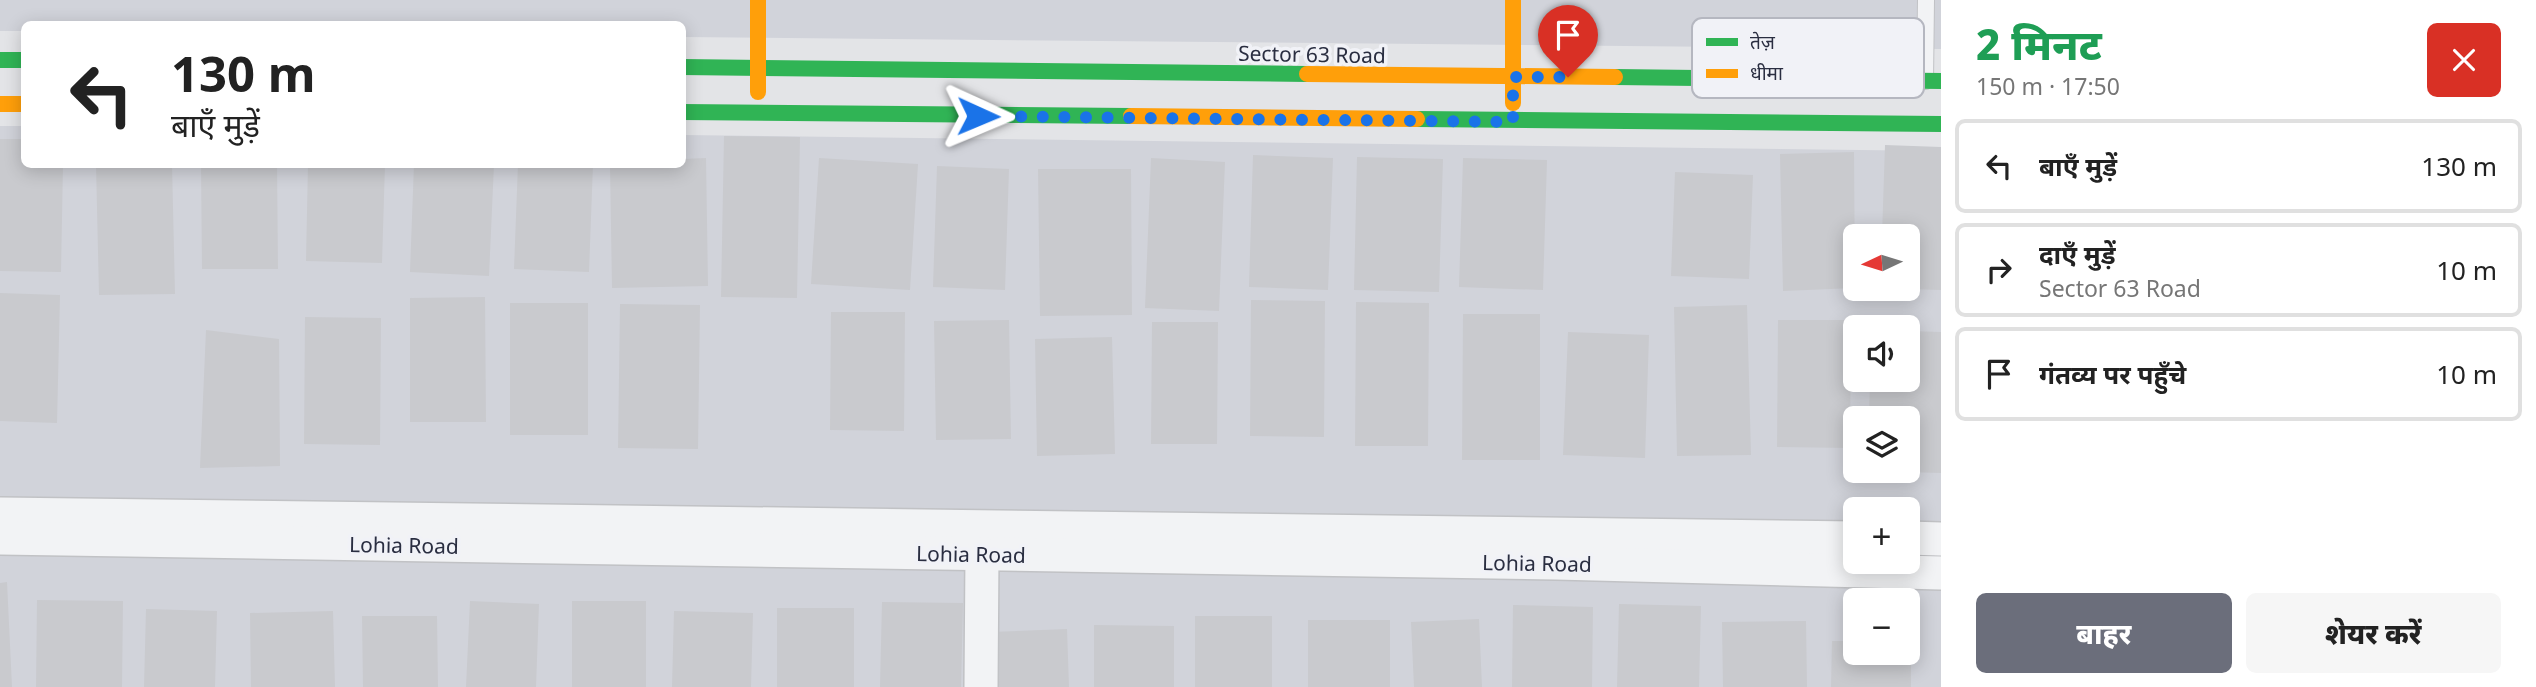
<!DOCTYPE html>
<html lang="hi">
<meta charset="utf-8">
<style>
body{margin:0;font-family:"Noto Sans","Noto Sans Devanagari",sans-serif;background:#f6f6f6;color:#222;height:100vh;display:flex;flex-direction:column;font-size:26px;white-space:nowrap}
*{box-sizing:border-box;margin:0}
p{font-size:23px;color:#767676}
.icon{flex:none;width:38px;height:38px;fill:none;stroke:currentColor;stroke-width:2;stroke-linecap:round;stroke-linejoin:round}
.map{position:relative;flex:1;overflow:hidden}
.details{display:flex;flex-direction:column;background:#fff;width:595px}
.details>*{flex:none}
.banner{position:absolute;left:21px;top:21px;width:665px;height:147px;border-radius:10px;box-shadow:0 4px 18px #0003;background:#fff;color:#222;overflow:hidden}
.needle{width:46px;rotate:266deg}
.fabs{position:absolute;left:1843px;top:224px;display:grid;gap:14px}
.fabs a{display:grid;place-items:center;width:77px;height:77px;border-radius:10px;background:#fff;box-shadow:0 4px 18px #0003;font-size:35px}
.pin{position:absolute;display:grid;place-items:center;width:60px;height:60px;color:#fff;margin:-72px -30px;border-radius:50% 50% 50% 0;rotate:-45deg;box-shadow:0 0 7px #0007}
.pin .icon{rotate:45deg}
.me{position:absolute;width:77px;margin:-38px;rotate:91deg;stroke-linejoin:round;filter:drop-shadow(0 0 5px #0008)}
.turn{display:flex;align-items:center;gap:24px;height:147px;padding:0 35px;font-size:32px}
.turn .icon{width:91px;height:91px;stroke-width:2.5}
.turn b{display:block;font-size:49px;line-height:60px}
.round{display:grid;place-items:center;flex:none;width:74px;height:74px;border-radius:10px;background:#f6f6f6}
.headline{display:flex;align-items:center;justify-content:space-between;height:119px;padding:0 35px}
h1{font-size:42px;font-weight:800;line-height:52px;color:#1e9e55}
.button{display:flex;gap:14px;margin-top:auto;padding:14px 35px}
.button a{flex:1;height:80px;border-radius:10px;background:#6b6e7b;color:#fff;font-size:28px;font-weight:800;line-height:80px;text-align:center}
.button a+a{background:#f6f6f6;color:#222}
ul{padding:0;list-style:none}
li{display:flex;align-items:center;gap:21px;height:94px;margin:0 14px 10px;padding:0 21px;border:4px solid #e0e0e0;border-radius:10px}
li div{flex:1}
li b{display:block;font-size:26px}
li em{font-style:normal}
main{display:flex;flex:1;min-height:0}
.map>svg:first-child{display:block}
.built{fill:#d1d3da;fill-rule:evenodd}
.building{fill:#c9cace}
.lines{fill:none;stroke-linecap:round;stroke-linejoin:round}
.lane-casing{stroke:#c1c2c5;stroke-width:18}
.street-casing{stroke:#c1c2c5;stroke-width:36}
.lane{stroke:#f2f3f5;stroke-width:16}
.street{stroke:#f2f3f5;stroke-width:33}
.fast{stroke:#30b455;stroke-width:16}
.slow{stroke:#ff9f0a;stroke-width:16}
.route{stroke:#1a73e8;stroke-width:12;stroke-dasharray:0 21.6}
.labels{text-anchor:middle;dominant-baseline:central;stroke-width:7;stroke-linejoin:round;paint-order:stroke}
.street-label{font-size:21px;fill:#2a2e41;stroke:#f1f2f7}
.key{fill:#f1f2f7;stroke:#b5b7c0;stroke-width:2}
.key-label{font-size:19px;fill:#2a2e41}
</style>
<main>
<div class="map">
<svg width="1941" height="687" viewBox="0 0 1941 687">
<rect width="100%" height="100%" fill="#e3e4e7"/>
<g class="built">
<path d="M0 0H1941V49L683 37 682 24H24V31H0Z"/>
<path d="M0 126H24V164H682L683 135 1941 151V687H0ZM1855 236H1908V289H1855ZM1855 327H1908V380H1855ZM1855 418H1908V471H1855ZM1855 509H1908V562H1855ZM1855 600H1908V653H1855Z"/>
</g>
<g class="building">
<path d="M724 136 800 137 797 298 721 297Z"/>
<path d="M0 139H24V164H63L61 272 0 271Z"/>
<path d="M1885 145 1941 147V290L1908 289V236H1882Z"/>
<path d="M1854 152 1855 288 1783 291 1780 154Z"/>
<path d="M1253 155 1333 158 1328 290 1249 287Z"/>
<path d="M1357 157 1443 159 1439 292 1354 290Z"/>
<path d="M706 158 708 286 612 288 610 164H682V159Z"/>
<path d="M819 158 918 164 910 290 811 284Z"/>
<path d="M1151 158 1225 162 1219 311 1145 308Z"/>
<path d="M1463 158 1547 160 1543 290 1459 287Z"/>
<path d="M96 164H172L175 294 99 295Z"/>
<path d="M201 164H277L278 269H202Z"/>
<path d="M308 164H385L382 263 306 261Z"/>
<path d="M414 164H494L489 276 410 272Z"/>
<path d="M518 164H593L589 272 514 269Z"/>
<path d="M937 166 1009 169 1005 290 933 287Z"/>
<path d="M1038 169H1131L1132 315 1040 316Z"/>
<path d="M1675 172 1753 175 1749 279 1671 276Z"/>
<path d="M0 293 60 295 57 423 0 421Z"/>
<path d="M485 297 486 422H410V298Z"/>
<path d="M1251 300 1325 301 1324 437 1250 436Z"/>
<path d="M1356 302 1429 303 1428 446H1355Z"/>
<rect x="510" y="303" width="78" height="132"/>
<path d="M620 304 700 305 698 449 618 448Z"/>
<path d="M1747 305 1751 455 1677 456 1674 307Z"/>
<path d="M831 312H905L904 431 830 430Z"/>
<path d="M1463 314H1540V460H1462Z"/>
<path d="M305 317 381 318 380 445 304 444Z"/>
<path d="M1009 320 1011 439 936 440 934 321Z"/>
<path d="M1778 320H1851L1850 448 1777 447Z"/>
<path d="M1152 322H1218L1217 444H1151Z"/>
<path d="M206 330 279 339 280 466 200 468Z"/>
<path d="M1908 331 1941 332V473L1908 472V418H1869L1870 380H1908Z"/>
<path d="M1568 332 1649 335 1645 458 1563 455Z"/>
<path d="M1112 337 1115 454 1037 456 1035 339Z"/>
<path d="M7 582 12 687H0V583Z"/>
<path d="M37 600 123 601 122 687H36Z"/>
<path d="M470 601 539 604 536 687H466Z"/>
<rect x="572" y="601" width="74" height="86"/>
<path d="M882 602 963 603 961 687H880Z"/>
<path d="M1619 604 1701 606 1699 687H1617Z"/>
<path d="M1513 605 1593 607 1592 687H1512Z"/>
<rect x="777" y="608" width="77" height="79"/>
<path d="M146 609 217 611 215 687H144Z"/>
<path d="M333 611 335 687H251L250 613Z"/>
<path d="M674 611 753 613 751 687H672Z"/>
<path d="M362 616H437L438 687H363Z"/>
<rect x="1195" y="616" width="77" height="71"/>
<path d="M1479 619 1482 687H1414L1411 622Z"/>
<rect x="1308" y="620" width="82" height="67"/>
<path d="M1806 621 1807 687H1723L1722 622Z"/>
<path d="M1094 625 1174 626V687H1094Z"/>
<path d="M1067 629 1069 687H992L990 632Z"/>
<path d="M1832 641H1855V653H1908V641H1911V687H1831Z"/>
</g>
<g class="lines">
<g class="lane-casing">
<path id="lane" d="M1925 81 1926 0"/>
</g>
<g class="street-casing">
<g id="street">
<path d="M0 514 1855 538"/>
<path d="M0 538 1556 563 1941 573"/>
<path d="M1908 538 1941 539"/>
<path d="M981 687 982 554"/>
</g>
</g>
<use href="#lane" class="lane"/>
<use href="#street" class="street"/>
<g class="fast">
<path d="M0 60H24"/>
<path d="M682 67 1307 74"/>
<path d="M1615 77 1941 81"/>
<path d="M682 112 1131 116"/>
<path d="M1417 119 1941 124"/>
</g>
<g class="slow">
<path d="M758 0V92"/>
<path d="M1513 0V103"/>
<path d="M1307 74 1615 77"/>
<path d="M0 104H24"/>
<path d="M1131 116 1417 119"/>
</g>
</g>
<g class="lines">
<path class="route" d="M978 116 1513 122V77H1568"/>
</g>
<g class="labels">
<g class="street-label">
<text transform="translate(1312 54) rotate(1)">Sector 63 Road</text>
<text transform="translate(404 545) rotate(1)">Lohia Road</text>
<text transform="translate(971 554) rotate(1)">Lohia Road</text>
<text transform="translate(1537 563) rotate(1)">Lohia Road</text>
</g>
</g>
<rect x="1692" y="18" width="232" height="80" rx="10" class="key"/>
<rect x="1706" y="38" width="32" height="8" fill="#30b455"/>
<rect x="1706" y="69" width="32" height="9" fill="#ff9f0a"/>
<g class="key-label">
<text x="1750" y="49">तेज़</text>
<text x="1750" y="80">धीमा</text>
</g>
</svg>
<div class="fabs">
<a><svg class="needle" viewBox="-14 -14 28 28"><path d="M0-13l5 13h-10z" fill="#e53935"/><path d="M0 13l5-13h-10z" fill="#767676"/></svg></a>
<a><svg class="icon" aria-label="sound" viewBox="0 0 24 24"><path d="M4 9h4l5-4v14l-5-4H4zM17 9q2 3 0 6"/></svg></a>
<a><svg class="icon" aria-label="layers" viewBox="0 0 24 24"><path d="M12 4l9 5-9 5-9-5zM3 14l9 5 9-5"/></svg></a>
<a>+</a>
<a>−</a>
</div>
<div class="pin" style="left:1568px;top:77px;background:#d93025"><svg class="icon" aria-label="arrive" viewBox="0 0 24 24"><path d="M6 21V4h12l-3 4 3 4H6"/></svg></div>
<svg class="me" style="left:978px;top:116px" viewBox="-20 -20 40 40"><path d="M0-17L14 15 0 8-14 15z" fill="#1a73e8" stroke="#fff" stroke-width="4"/></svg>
<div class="banner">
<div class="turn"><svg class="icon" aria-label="left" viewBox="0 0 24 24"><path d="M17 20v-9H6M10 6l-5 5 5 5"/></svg><div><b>130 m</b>बाएँ मुड़ें</div></div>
</div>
</div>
<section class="details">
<div class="headline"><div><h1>2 मिनट</h1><p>150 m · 17:50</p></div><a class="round" style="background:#d93025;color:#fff"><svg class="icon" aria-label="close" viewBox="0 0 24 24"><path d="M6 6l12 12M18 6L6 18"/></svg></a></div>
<ul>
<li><svg class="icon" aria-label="left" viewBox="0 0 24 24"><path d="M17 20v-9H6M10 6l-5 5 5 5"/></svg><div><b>बाएँ मुड़ें</b></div><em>130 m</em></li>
<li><svg class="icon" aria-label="right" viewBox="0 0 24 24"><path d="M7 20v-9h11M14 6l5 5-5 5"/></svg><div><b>दाएँ मुड़ें</b><p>Sector 63 Road</p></div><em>10 m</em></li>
<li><svg class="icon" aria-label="arrive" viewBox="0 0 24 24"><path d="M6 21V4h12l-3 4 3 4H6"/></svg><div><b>गंतव्य पर पहुँचे</b></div><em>10 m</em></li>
</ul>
<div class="button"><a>बाहर</a><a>शेयर करें</a></div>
</section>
</main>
